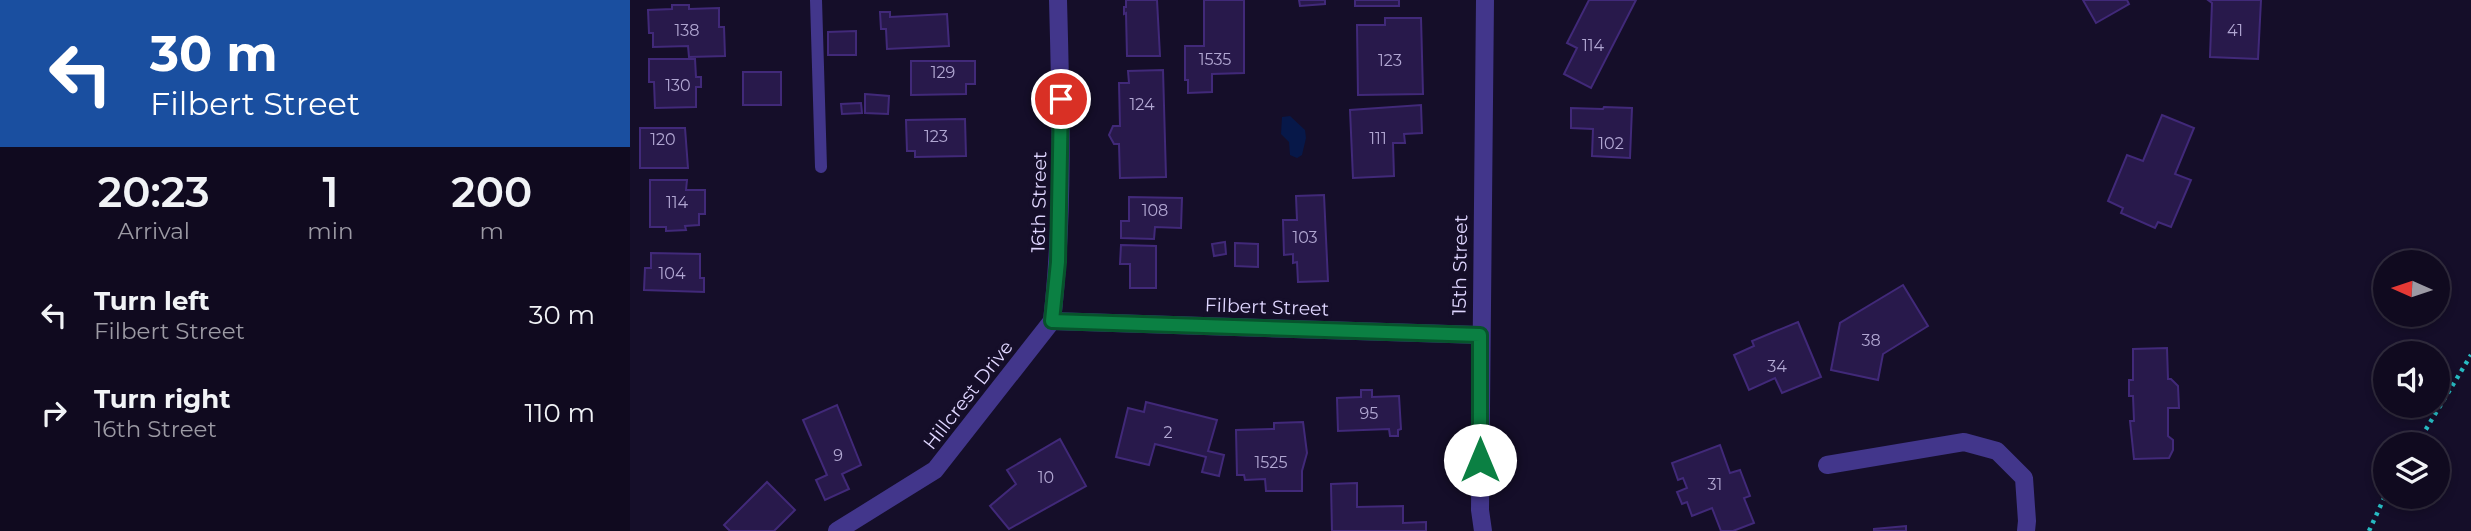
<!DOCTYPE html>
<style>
body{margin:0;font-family:Montserrat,sans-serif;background:#191328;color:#f1f3f6;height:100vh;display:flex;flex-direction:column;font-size:26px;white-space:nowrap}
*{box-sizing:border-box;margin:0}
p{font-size:23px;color:#9c9aa4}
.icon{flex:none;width:38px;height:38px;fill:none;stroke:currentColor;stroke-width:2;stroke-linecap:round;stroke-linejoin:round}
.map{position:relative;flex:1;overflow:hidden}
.panel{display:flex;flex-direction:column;background:#100a1f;width:630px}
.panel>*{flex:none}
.guide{background:#1a4fa0;color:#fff;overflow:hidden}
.needle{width:46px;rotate:273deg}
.fabs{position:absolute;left:1743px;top:250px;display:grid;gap:14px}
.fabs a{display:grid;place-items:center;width:77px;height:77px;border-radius:50%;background:#100a1f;box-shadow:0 4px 10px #0003,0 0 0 2px #302b3d;font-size:35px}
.pin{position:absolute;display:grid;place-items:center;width:60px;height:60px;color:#fff;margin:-30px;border:4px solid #fff;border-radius:50%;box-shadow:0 2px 7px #0007}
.me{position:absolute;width:77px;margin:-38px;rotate:0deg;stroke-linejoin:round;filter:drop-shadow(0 0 5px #0008)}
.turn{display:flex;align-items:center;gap:24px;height:147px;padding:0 35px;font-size:32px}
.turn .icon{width:91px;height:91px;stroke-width:2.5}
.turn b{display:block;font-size:49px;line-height:60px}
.eta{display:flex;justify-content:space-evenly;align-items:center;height:119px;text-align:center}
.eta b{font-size:42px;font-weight:600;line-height:49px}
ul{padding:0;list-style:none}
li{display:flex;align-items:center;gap:21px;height:98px;padding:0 35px}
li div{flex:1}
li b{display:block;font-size:26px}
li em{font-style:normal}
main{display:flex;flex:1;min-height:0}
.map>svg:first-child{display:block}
.water{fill:#071849}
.building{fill:#28194b;stroke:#412979;stroke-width:2}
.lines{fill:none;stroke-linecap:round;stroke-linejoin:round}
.path{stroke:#27bbc2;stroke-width:4.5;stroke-dasharray:3.5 5;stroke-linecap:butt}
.lane{stroke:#42368b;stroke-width:12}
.street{stroke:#42368b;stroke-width:18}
.route-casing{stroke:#07532c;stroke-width:18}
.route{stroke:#0b8043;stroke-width:12}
.labels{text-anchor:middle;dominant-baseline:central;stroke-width:7;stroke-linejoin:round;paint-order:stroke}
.number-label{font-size:16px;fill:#b1a7d2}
.street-label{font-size:19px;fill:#dfd6ff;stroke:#150e29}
</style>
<main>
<section class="panel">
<div class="guide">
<div class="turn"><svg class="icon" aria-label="left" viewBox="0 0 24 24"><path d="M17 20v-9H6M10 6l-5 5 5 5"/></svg><div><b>30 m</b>Filbert Street</div></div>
</div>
<div class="eta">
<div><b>20:23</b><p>Arrival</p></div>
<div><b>1</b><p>min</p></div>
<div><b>200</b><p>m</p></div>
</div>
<ul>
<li><svg class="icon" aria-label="left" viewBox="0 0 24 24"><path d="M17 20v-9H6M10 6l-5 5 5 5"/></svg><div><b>Turn left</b><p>Filbert Street</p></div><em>30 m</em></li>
<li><svg class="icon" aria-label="right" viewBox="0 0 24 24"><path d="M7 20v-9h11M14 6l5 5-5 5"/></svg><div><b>Turn right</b><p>16th Street</p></div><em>110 m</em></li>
</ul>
</section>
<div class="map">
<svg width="1841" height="531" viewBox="0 0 1841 531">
<rect width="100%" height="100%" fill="#150e29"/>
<path class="water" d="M660 116 675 130 676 138 672 155 667 158 660 155 659 142 651 134 652 117Z"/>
<g class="building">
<path d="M496 0H527L530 56H497L496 13 494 14V7H496Z"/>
<path d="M574 0H614V73L582 74V92L558 93V80H555V46H574Z"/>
<path d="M669 0H695V4L670 6Z"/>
<rect x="725" y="0" width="44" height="6"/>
<path d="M959 0H1006L961 88 934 74 947 48 937 43Z"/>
<path d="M1453 0H1497L1499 4 1466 23Z"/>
<path d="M1578 0H1631L1628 59 1580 57 1582 3Z"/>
<path d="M42 5H59V9L89 8V27H94L95 56 59 57 58 46 23 47V33H19L18 10 42 9Z"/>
<path d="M250 12H260V17L317 14 319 46 257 49 256 29H251Z"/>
<path d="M755 18H791L793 94 728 95 727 25H755Z"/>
<path d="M226 31V55H198V32Z"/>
<path d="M19 59H65L66 77H71V87H66V107L25 108 24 82H19Z"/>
<path d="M281 61H345V84H336V94L281 95Z"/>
<path d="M533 70 536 177 490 178 489 144H484L479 135 483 126H490L489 83H499L498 71Z"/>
<rect x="113" y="72" width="38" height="33"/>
<path d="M235 94 259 96 258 114 235 113Z"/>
<path d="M231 103 232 113 212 114 211 104Z"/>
<path d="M791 105 792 133 774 134 775 143H763L764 176 723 178 720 110Z"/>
<path d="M974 107 1002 108 1000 158 962 156 963 129 941 128V108L973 109Z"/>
<path d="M1532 115 1564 128 1545 174 1561 180 1541 227 1528 222 1525 228 1491 213 1493 208 1478 201 1497 155 1513 161Z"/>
<path d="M335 119 336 156 285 157V151H277L276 120Z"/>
<path d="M10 128H55L58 168H10Z"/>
<path d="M20 180H57L56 190H75V214H69V225L55 226 56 230 36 231V227H20Z"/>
<path d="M694 195 698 281 668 282 667 262 663 263V254L654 255 653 220H667L666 196Z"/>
<path d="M499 197 552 198 551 228 525 227 524 239 491 238V221H499Z"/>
<path d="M595 242 596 254 584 256 582 244Z"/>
<path d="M605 243 628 244V267L605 266Z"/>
<path d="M491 245 526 246V288H500V264H490Z"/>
<path d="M21 253 70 254V278H74V292L14 290 15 268H21Z"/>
<path d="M1273 285 1298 326 1253 354 1248 380 1201 370 1210 323Z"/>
<path d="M1168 322 1191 377 1152 393 1145 378 1119 390 1104 355 1124 346 1122 341Z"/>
<path d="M1537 348 1538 379H1541L1548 386 1549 408H1538V436L1543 440V450L1539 458 1504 459 1500 421H1504L1503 396H1499V380H1503V349Z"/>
<path d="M731 390H742V397L769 396 771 429 768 430V436H760L759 429 708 431 707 398 731 397Z"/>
<path d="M516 402 587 420 578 451 594 455 589 476 572 472 576 457 525 444 519 465 486 457 498 408 514 412Z"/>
<path d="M207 405 231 465 212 474 219 489 195 500 186 480 197 475 173 420Z"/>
<path d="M673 422 677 453 672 471V491H636L635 479 615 480 614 475H607L606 430 644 429V423Z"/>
<path d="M430 439 456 486 379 529 360 506 386 484 377 470Z"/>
<path d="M1090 445 1100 473 1110 470 1120 496 1114 498 1124 523 1103 531H1091L1082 508 1062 516 1057 502 1052 504 1047 492 1057 488 1053 478 1048 480 1042 463Z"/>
<path d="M137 482 165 510 144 531H100L94 525Z"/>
<path d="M727 483V507L773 506V523L796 522V531H702L701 484Z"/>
<path d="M1276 526V531H1244V529Z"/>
</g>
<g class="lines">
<g class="path">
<path d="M1787 444 1841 355"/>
<path d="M1739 531 1755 496"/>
</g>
<path class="lane" d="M186 0 191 167"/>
<g class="street">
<path d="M422 321 850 335"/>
<path d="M422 321C434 214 431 107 428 0"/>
<path d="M1197 465 1334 442 1367 451 1394 478 1397 521 1396 531"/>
<path d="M207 531 305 470 422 321"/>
<path d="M853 531 850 510 855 0"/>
</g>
</g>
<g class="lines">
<g class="route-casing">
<path id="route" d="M431 99 428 262 422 321 850 335V460"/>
</g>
<use href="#route" class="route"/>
</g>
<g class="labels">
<g class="number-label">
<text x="57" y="30">138</text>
<text x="1605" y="30">41</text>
<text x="963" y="45">114</text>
<text x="585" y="59">1535</text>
<text x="760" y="60">123</text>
<text x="313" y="72">129</text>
<text x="48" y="85">130</text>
<text x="512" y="104">124</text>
<text x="306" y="136">123</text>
<text x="748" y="138">111</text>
<text x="33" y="139">120</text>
<text x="981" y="143">102</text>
<text x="47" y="202">114</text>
<text x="525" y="210">108</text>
<text x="675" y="237">103</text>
<text x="42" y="273">104</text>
<text x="1241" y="340">38</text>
<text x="1147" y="366">34</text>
<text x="739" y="413">95</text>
<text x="538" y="432">2</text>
<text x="208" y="455">9</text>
<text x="641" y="462">1525</text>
<text x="416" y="477">10</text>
<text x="1085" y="484">31</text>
</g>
<g class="street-label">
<text transform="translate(409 202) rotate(-89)">16th Street</text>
<text transform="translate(830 265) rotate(-89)">15th Street</text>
<text transform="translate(637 307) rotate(2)">Filbert Street</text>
<text transform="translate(338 395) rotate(-52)">Hillcrest Drive</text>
</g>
</g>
</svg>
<div class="fabs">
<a><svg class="needle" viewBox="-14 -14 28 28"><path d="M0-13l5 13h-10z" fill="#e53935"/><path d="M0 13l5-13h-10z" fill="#9c9aa4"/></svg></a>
<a><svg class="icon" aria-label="sound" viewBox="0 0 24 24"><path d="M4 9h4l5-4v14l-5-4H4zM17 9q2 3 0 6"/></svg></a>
<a><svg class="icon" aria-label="layers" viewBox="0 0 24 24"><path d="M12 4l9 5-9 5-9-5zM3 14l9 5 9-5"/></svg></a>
</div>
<div class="pin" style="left:431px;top:99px;background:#d93025"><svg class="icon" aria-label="arrive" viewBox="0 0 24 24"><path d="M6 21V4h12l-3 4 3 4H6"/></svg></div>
<svg class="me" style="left:850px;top:460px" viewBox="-20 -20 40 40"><circle r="19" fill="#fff"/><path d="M0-13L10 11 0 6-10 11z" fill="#0b8043"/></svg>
</div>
</main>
